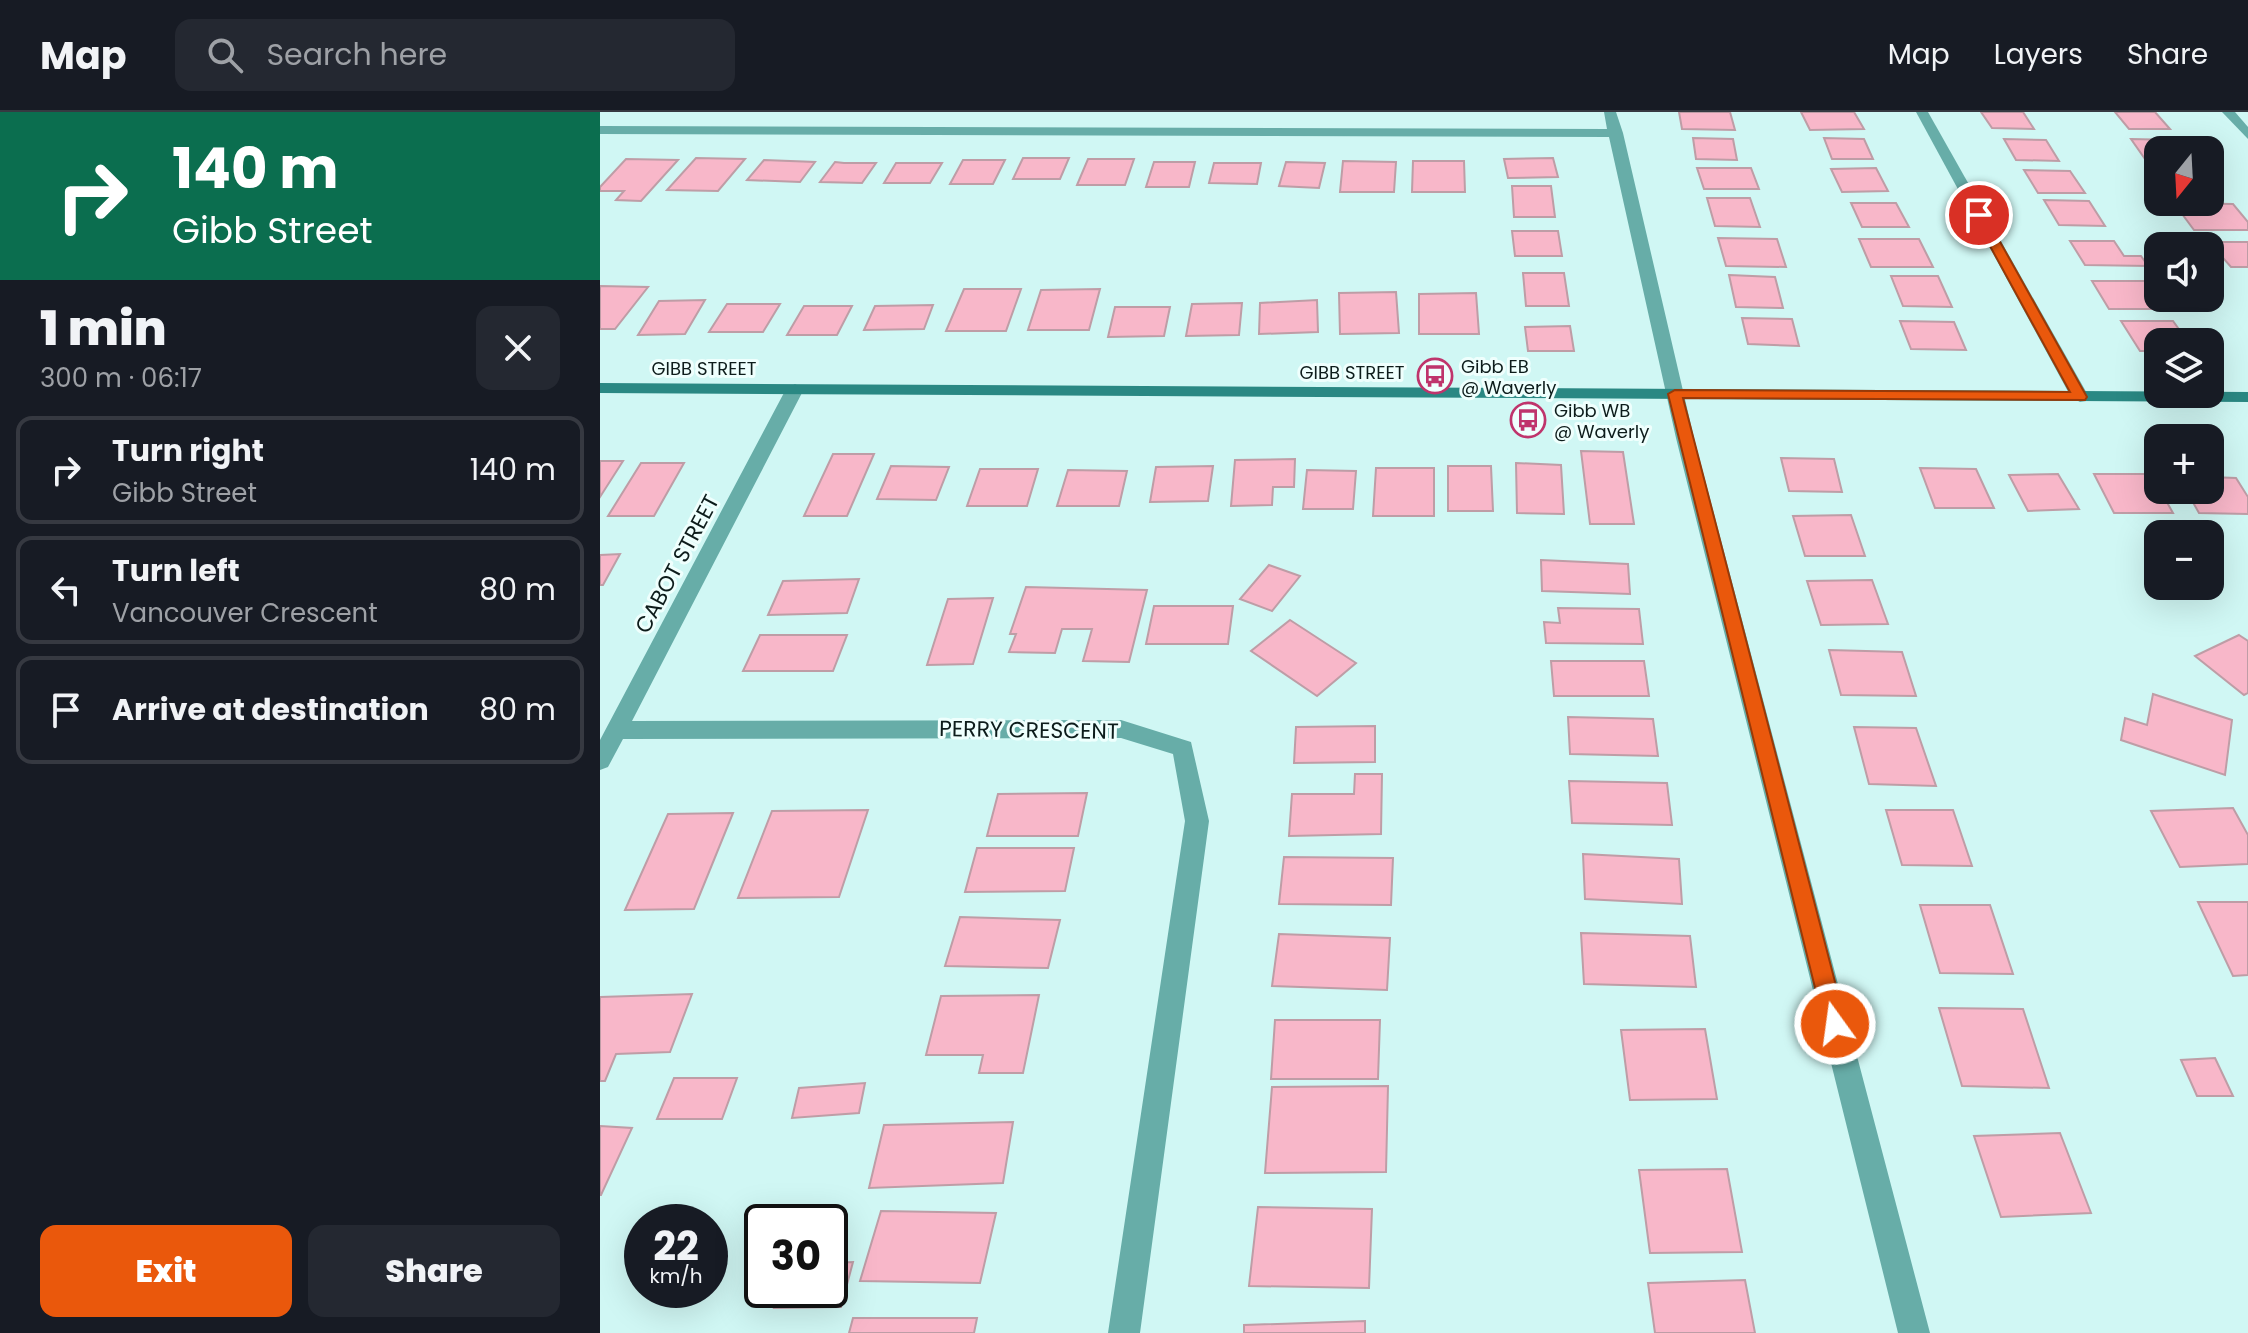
<!DOCTYPE html>
<meta charset="utf-8">
<style>
body{margin:0;font-family:Poppins,sans-serif;background:#242831;color:#f1f3f6;height:100vh;display:flex;flex-direction:column;font-size:30px;white-space:nowrap}
*{box-sizing:border-box;margin:0}
p{font-size:26px;color:#9ea1a6}
.icon{flex:none;width:44px;height:44px;fill:none;stroke:currentColor;stroke-width:2;stroke-linecap:round;stroke-linejoin:round}
.map{position:relative;flex:1;overflow:hidden}
.details{display:flex;flex-direction:column;background:#171b24;width:600px}
.details>*{flex:none}
.hud{background:#0b6e4f;color:#fff;overflow:hidden}
.needle{width:52px;rotate:198deg}
.controls{position:absolute;left:1544px;top:24px;display:grid;gap:16px}
.controls a{display:grid;place-items:center;width:80px;height:80px;border-radius:16px;background:#171b24;box-shadow:0 8px 32px #0002;font-size:40px}
.speed{position:absolute;left:24px;top:1092px;display:flex;gap:16px;font-size:40px;font-weight:700;text-align:center}
.speed>*{display:grid;place-content:center;width:104px;height:104px;border-radius:50%;background:#171b24;box-shadow:0 8px 32px #0002;line-height:1}
.speed small{font-size:20px;font-weight:400}
.speed .limit{border:4px solid #111;border-radius:12px;background:#fff;color:#111}
.pin{position:absolute;display:grid;place-items:center;width:68px;height:68px;color:#fff;margin:-34px;border:4px solid #fff;border-radius:50%;box-shadow:0 2px 8px #0007}
.me{position:absolute;width:88px;margin:-44px;rotate:346deg;stroke-linejoin:round;filter:drop-shadow(0 0 6px #0008)}
.turn{display:flex;align-items:center;gap:28px;height:168px;padding:0 40px;font-size:36px}
.turn .icon{width:104px;height:104px;stroke-width:2.5}
.turn b{display:block;font-size:56px;line-height:68px}
.round{display:grid;place-items:center;flex:none;width:84px;height:84px;border-radius:16px;background:#242831}
.summary{display:flex;align-items:center;justify-content:space-between;height:136px;padding:0 40px}
h1{font-size:48px;font-weight:800;line-height:60px}
.cta{display:flex;gap:16px;margin-top:auto;padding:16px 40px}
.cta a{flex:1;height:92px;border-radius:16px;background:#ea580c;color:#fff;font-size:32px;font-weight:800;line-height:92px;text-align:center}
.cta a+a{background:#242831;color:#f1f3f6}
ul{padding:0;list-style:none}
li{display:flex;align-items:center;gap:24px;height:108px;margin:0 16px 12px;padding:0 24px;border:4px solid #363941;border-radius:16px}
li div{flex:1}
li b{display:block;font-size:30px}
li em{font-style:normal}
header{display:flex;align-items:center;gap:48px;box-sizing:border-box;height:112px;padding:0 40px;background:#171b24;border-bottom:2px solid #363941}
header strong{font-size:38px}
nav{display:flex;gap:44px;margin-inline-start:auto;font-size:28px}
.search{width:560px;height:72px;background:#242831;display:flex;align-items:center;gap:20px;box-sizing:border-box;padding:0 28px;border-radius:16px;color:#9ea1a6;font-size:30px}
main{display:flex;flex:1;min-height:0}
.map>svg:first-child{display:block}
.building{fill:#f8b7c9;stroke:#be9da6;stroke-width:2}
.lines{fill:none;stroke-linecap:round;stroke-linejoin:round}
.minor{fill:#67ada8;fill-rule:evenodd}
.secondary{fill:#2a8883;fill-rule:evenodd}
.route{fill:#ea580c;stroke:#983908;stroke-width:2}
.labels{text-anchor:middle;dominant-baseline:central;stroke-width:6;stroke-linejoin:round;paint-order:stroke}
.far-poi-label{font-size:18px;fill:#0d1c1b;stroke:#effffd;text-anchor:start}
.far-street-label{font-size:18px;fill:#0d1c1b;stroke:#effffd}
.street-label{font-size:22px;fill:#0d1c1b;stroke:#effffd}
</style>
<header>
<strong>Map</strong>
<div class="search"><svg class="icon" aria-label="search" viewBox="0 0 24 24"><circle cx="10" cy="10" r="6"/><path d="M15 15l6 6"/></svg>Search here</div>
<nav><a>Map</a><a>Layers</a><a>Share</a></nav>
</header>
<main>
<section class="details">
<div class="hud">
<div class="turn"><svg class="icon" aria-label="right" viewBox="0 0 24 24"><path d="M7 20v-9h11M14 6l5 5-5 5"/></svg><div><b>140 m</b>Gibb Street</div></div>
</div>
<div class="summary"><div><h1>1 min</h1><p>300 m · 06:17</p></div><a class="round"><svg class="icon" aria-label="close" viewBox="0 0 24 24"><path d="M6 6l12 12M18 6L6 18"/></svg></a></div>
<ul>
<li><svg class="icon" aria-label="right" viewBox="0 0 24 24"><path d="M7 20v-9h11M14 6l5 5-5 5"/></svg><div><b>Turn right</b><p>Gibb Street</p></div><em>140 m</em></li>
<li><svg class="icon" aria-label="left" viewBox="0 0 24 24"><path d="M17 20v-9H6M10 6l-5 5 5 5"/></svg><div><b>Turn left</b><p>Vancouver Crescent</p></div><em>80 m</em></li>
<li><svg class="icon" aria-label="arrive" viewBox="0 0 24 24"><path d="M6 21V4h12l-3 4 3 4H6"/></svg><div><b>Arrive at destination</b></div><em>80 m</em></li>
</ul>
<div class="cta"><a>Exit</a><a>Share</a></div>
</section>
<div class="map">
<svg width="1648" height="1221" viewBox="0 0 1648 1221">
<rect width="100%" height="100%" fill="#d0f7f4"/>
<g class="building">
<path d="M1079 0H1130L1135 18 1082 17Z"/>
<path d="M1201 0H1254L1264 17 1210 18Z"/>
<path d="M1381 0H1423L1434 17 1392 16Z"/>
<path d="M1515 0H1555L1570 17H1529Z"/>
<path d="M1093 26 1133 27 1137 48 1096 47Z"/>
<path d="M1224 26 1264 27 1273 47H1232Z"/>
<path d="M1404 27 1446 28 1459 49 1416 48Z"/>
<path d="M1531 27 1574 28 1582 38H1558V47H1545Z"/>
<path d="M96 46 145 47 118 79 67 78Z"/>
<path d="M423 46H469L460 67H413Z"/>
<path d="M953 46 958 65 908 66 904 47Z"/>
<path d="M26 47 78 48 41 89 16 88 24 79H0V75Z"/>
<path d="M488 47H534L525 73H477Z"/>
<path d="M164 48 215 50 200 70 147 68Z"/>
<path d="M363 48H405L393 72H350Z"/>
<path d="M743 49 796 50 794 80H740Z"/>
<path d="M813 49H864L865 80H812Z"/>
<path d="M235 50 244 51H276L262 71 220 70Z"/>
<path d="M554 50H595L589 75H546Z"/>
<path d="M686 50 725 51 719 76 679 74Z"/>
<path d="M296 51H342L330 71H284Z"/>
<path d="M614 51H661L657 72 609 71Z"/>
<path d="M1097 56H1151L1159 77H1104Z"/>
<path d="M1276 56 1288 79 1242 80 1231 57Z"/>
<path d="M1424 58 1470 59 1485 81H1438Z"/>
<path d="M912 74H951L955 105H914Z"/>
<path d="M1107 86H1150L1160 115 1115 114Z"/>
<path d="M1444 88 1489 89 1505 114 1459 113Z"/>
<path d="M1251 91H1296L1309 115H1262Z"/>
<path d="M1574 91 1633 92 1648 110V118H1594Z"/>
<path d="M912 119H958L962 144H915Z"/>
<path d="M1118 126 1177 127 1186 155 1126 154Z"/>
<path d="M1259 127H1319L1333 155H1271Z"/>
<path d="M1470 129H1514L1524 144H1541L1548 154 1485 153Z"/>
<path d="M1609 130H1648V155H1631Z"/>
<path d="M923 161H964L969 194H926Z"/>
<path d="M1129 163 1175 165 1183 196 1136 195Z"/>
<path d="M1291 164H1338L1352 195 1303 194Z"/>
<path d="M1492 169H1554L1558 186H1565L1572 197H1509Z"/>
<path d="M0 174 48 175 15 217H0Z"/>
<path d="M364 177H421L406 219H346Z"/>
<path d="M500 177 489 218H428L441 178Z"/>
<path d="M796 180 799 221 740 222 739 181Z"/>
<path d="M876 181 879 222H819V182Z"/>
<path d="M105 188 85 222 38 223 59 189Z"/>
<path d="M717 188 718 220 659 222 660 191Z"/>
<path d="M642 191 639 223 586 224 592 192Z"/>
<path d="M127 192H180L163 220H109Z"/>
<path d="M333 193 324 217 264 218 275 194Z"/>
<path d="M204 194H252L237 223H187Z"/>
<path d="M515 195H570L564 224 508 225Z"/>
<path d="M1142 206 1192 207 1199 234 1148 232Z"/>
<path d="M1300 209 1354 210 1366 238 1311 237Z"/>
<path d="M1521 209H1573L1588 230H1558V239H1540Z"/>
<path d="M970 214 974 239H928L925 215Z"/>
<path d="M981 339 1023 340 1034 412H990Z"/>
<path d="M233 342H274L247 404H204Z"/>
<path d="M1181 346 1234 347 1242 380 1189 379Z"/>
<path d="M695 347 694 375H673L672 393 631 394 635 348Z"/>
<path d="M0 349H23L0 385Z"/>
<path d="M41 351H84L54 404H8Z"/>
<path d="M916 351 961 353 964 402 917 401Z"/>
<path d="M291 354 349 355 336 388 277 387Z"/>
<path d="M613 354 608 389 550 390 556 355Z"/>
<path d="M848 354H891L893 399H848Z"/>
<path d="M776 356H834V404H773Z"/>
<path d="M1320 356 1376 357 1394 396H1335Z"/>
<path d="M380 357H438L427 394H367Z"/>
<path d="M468 358 527 359 519 394H457Z"/>
<path d="M707 358 756 359 753 397H703Z"/>
<path d="M1458 362 1479 397 1428 399 1409 363Z"/>
<path d="M1494 362H1551L1573 401H1514Z"/>
<path d="M1610 365 1636 366 1648 385V402L1599 401 1586 378H1610Z"/>
<path d="M1251 403 1265 444H1205L1193 404Z"/>
<path d="M20 442 3 473H0V443Z"/>
<path d="M941 448 1028 452 1030 482 942 479Z"/>
<path d="M669 453 700 464 672 499 640 487Z"/>
<path d="M259 467 247 501 168 503 183 469Z"/>
<path d="M1272 468 1288 512 1221 513 1207 469Z"/>
<path d="M426 475 547 478 529 550 483 549 492 517H462L455 541 409 540 416 522H410Z"/>
<path d="M393 486 373 552 327 553 348 487Z"/>
<path d="M554 494H633L628 532H546Z"/>
<path d="M958 496 1039 497 1043 532 946 531 944 510 960 511Z"/>
<path d="M690 508 756 551 717 584 651 539Z"/>
<path d="M160 523H247L233 559H143Z"/>
<path d="M1639 523 1648 529V581L1644 583 1595 544Z"/>
<path d="M1229 538 1302 540 1316 584 1241 583Z"/>
<path d="M951 549H1044L1049 584H954Z"/>
<path d="M1553 582 1632 608 1625 663 1521 628 1525 606 1547 613Z"/>
<path d="M968 605 1053 607 1058 644 970 642Z"/>
<path d="M775 614V650L694 651 696 615Z"/>
<path d="M1254 615 1316 616 1336 674 1269 672Z"/>
<path d="M755 662H782L781 722 689 724 692 682H754Z"/>
<path d="M969 669 1067 671 1072 713 972 711Z"/>
<path d="M487 681 478 724H387L398 682Z"/>
<path d="M1633 696 1648 723V752L1580 755 1551 699Z"/>
<path d="M268 698 239 785 138 786 172 699Z"/>
<path d="M1286 698H1353L1372 754 1302 753Z"/>
<path d="M133 701 94 797 25 798 68 702Z"/>
<path d="M377 736H474L465 779 365 780Z"/>
<path d="M983 742 1079 747 1082 792 985 787Z"/>
<path d="M684 745 793 746 791 793 679 792Z"/>
<path d="M1598 790H1648V863L1633 864Z"/>
<path d="M1320 793H1390L1413 862 1340 861Z"/>
<path d="M360 805 460 808 448 856 345 854Z"/>
<path d="M981 821 1090 824 1096 875 984 872Z"/>
<path d="M679 822 790 826 787 878 672 874Z"/>
<path d="M92 882 70 940 16 942 5 969H0V885Z"/>
<path d="M439 883 423 961H379L383 943H326L341 884Z"/>
<path d="M1339 896 1423 897 1449 976 1362 974Z"/>
<path d="M675 908H780L778 967H671Z"/>
<path d="M1105 917 1117 987 1030 988 1021 918Z"/>
<path d="M1615 946 1633 984H1597L1581 948Z"/>
<path d="M74 966H137L122 1007H57Z"/>
<path d="M265 971 259 1001 192 1006 199 976Z"/>
<path d="M788 974 786 1060 665 1061 672 975Z"/>
<path d="M413 1010 403 1071 269 1076 284 1013Z"/>
<path d="M0 1014 32 1016 1 1083H0Z"/>
<path d="M1460 1021 1491 1101 1401 1105 1374 1024Z"/>
<path d="M1127 1057 1142 1140 1050 1141 1039 1058Z"/>
<path d="M658 1095 772 1097 769 1176 649 1174Z"/>
<path d="M281 1099 396 1101 380 1171 260 1169Z"/>
<path d="M253 1150 241 1195 174 1196 180 1178H230V1151Z"/>
<path d="M1145 1168 1155 1221H1055L1048 1171Z"/>
<path d="M253 1206H377L374 1221H249Z"/>
<path d="M765 1209V1221H644V1213Z"/>
</g>
<g class="lines">
<g class="minor">
<path d="M1004 0H1016L1023 21 1094 326 1330 1221H1298L1076 326 1009 25 0 22V14L1007 17Z"/>
<path d="M1316 0H1328L1489 285 1486 289 1480 290 1471 285Z"/>
<path d="M1622 0H1635L1648 15V27Z"/>
<path d="M195 272 204 277 32 609 521 608 591 630 609 709 540 1221H508L585 709 573 642 521 626 23 627 8 655 0 658V628L186 277Z"/>
</g>
<path class="secondary" d="M0 271 1648 280V290L0 281Z"/>
</g>
<path class="route" d="M1379 100 1385 103 1487 285 1485 288 1083 286 1246 912 1243 920 1235 923 1227 920 1224 912 1068 282 1075 278 1470 280 1373 103Z"/>
<defs>
<g id="bus-ring" transform="scale(1.8)"><circle r="9.5" fill="#effffd" stroke="#bf346c" stroke-width="1.5"/><path d="M-5-6H5V4H4V6H2V4H-2V6H-4V4H-5ZM-3.5-4V0h7V-4ZM-3.5 1.2v1.5H-2V1.2ZM2 1.2v1.5H3.5V1.2Z" fill="#bf346c"/></g>
</defs>
<g fill-rule="evenodd">
<use href="#bus-ring" x="835" y="264"/>
<use href="#bus-ring" x="928" y="308"/>
</g>
<g class="labels">
<g class="far-poi-label">
<text x="861" y="254">Gibb EB<tspan x="861" dy="21">@ Waverly</tspan></text>
<text x="954" y="298">Gibb WB<tspan x="954" dy="21">@ Waverly</tspan></text>
</g>
<g class="far-street-label">
<text x="104" y="256">GIBB STREET</text>
<text x="752" y="260">GIBB STREET</text>
</g>
<g class="street-label">
<text transform="translate(77 452) rotate(-62)">CABOT STREET</text>
<text transform="translate(429 618) rotate(1)">PERRY CRESCENT</text>
</g>
</g>
</svg>
<div class="controls">
<a><svg class="needle" viewBox="-14 -14 28 28"><path d="M0-13l5 13h-10z" fill="#e53935"/><path d="M0 13l5-13h-10z" fill="#9ea1a6"/></svg></a>
<a><svg class="icon" aria-label="sound" viewBox="0 0 24 24"><path d="M4 9h4l5-4v14l-5-4H4zM17 9q2 3 0 6"/></svg></a>
<a><svg class="icon" aria-label="layers" viewBox="0 0 24 24"><path d="M12 4l9 5-9 5-9-5zM3 14l9 5 9-5"/></svg></a>
<a>+</a>
<a>−</a>
</div>
<div class="speed"><div>22<small>km/h</small></div><div class="limit">30</div></div>
<div class="pin" style="left:1379px;top:103px;background:#d93025"><svg class="icon" aria-label="arrive" viewBox="0 0 24 24"><path d="M6 21V4h12l-3 4 3 4H6"/></svg></div>
<svg class="me" style="left:1235px;top:912px" viewBox="-20 -20 40 40"><circle r="17" fill="#ea580c" stroke="#fff" stroke-width="3"/><path d="M0-11L8 9 0 5-8 9z" fill="#fff"/></svg>
</div>
</main>
